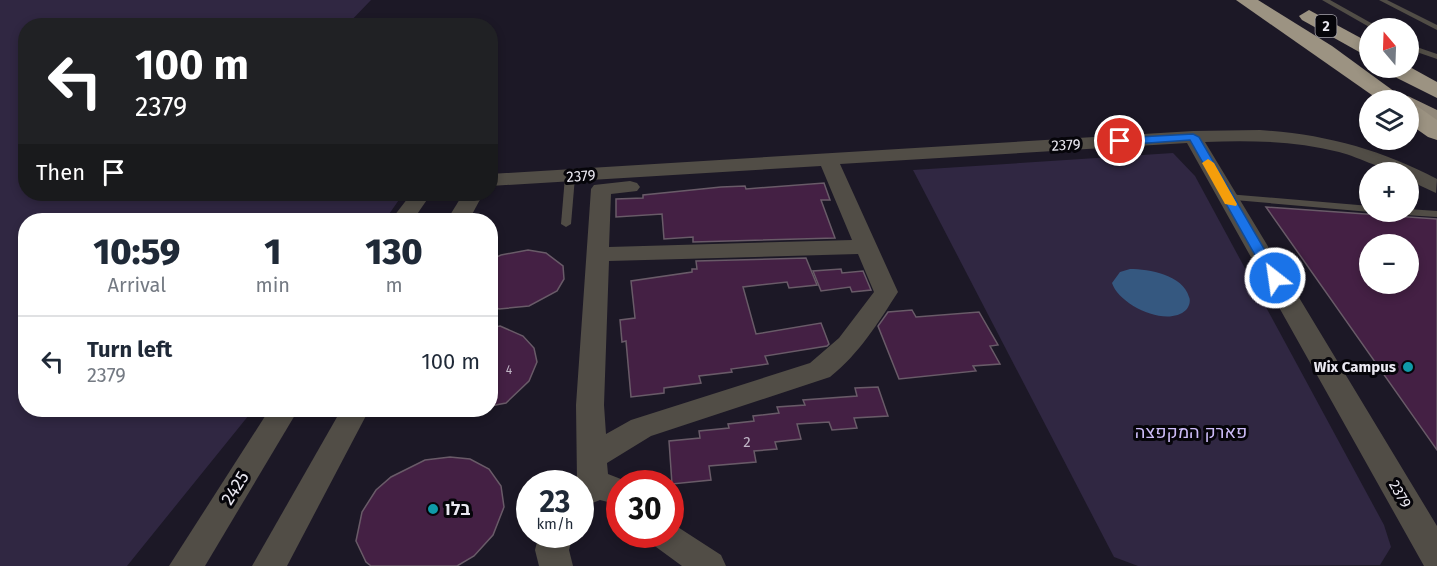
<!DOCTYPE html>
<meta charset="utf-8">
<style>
body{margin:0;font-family:"Fira Sans",Heebo,sans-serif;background:#f6f6f7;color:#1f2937;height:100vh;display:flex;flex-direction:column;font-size:22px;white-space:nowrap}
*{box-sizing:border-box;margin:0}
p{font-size:20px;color:#747a83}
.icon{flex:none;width:33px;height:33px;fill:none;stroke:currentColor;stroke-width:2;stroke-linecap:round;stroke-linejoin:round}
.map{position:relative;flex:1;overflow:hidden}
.drawer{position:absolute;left:18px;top:213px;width:480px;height:204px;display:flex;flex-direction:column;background:#fff;border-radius:24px;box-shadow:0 3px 9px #0003}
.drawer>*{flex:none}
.top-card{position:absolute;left:18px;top:18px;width:480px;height:183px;border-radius:24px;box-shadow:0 3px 9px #0003;background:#202124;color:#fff;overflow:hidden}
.needle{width:39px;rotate:341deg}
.buttons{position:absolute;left:1359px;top:18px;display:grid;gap:12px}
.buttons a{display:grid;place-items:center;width:60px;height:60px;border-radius:50%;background:#fff;box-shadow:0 3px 9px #0003;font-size:30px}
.speed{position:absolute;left:516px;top:470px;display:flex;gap:12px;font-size:30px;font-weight:700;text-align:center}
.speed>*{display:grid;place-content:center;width:78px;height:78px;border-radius:50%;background:#fff;box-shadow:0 3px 9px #0003;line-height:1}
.speed small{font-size:15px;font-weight:400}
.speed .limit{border:9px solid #d22;background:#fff;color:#111}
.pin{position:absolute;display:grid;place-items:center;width:51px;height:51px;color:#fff;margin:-26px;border:3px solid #fff;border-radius:50%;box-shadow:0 2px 6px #0007}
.me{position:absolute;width:66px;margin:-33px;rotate:330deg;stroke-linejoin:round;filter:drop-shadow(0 0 4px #0008)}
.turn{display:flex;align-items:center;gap:21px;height:126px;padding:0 18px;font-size:27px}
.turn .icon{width:78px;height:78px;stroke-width:2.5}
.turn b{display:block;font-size:42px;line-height:51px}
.then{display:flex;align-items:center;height:57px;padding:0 18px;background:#0003;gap:12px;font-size:22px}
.eta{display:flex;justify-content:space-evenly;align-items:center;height:102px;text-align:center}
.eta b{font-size:36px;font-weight:800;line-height:42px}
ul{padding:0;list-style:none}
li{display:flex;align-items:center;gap:18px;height:90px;padding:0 18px;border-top:2px solid #e0e1e3}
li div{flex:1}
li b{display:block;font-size:22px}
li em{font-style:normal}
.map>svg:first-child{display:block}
.green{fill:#302742}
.water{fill:#355880}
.building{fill:#442044;stroke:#695b68;stroke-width:1.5;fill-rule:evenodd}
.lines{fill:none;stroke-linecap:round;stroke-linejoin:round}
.service{fill:#514d46;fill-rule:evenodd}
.minor{fill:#514d46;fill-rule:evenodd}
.trunk{fill:#92897a;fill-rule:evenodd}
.motorway{fill:#9c9382;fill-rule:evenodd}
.route{fill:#1a73e8;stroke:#114b97;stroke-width:1.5}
.slow{fill:#f59e0b}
.culture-dot{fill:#0f9aa8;stroke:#06050a;stroke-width:2}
.labels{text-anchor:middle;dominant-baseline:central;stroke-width:6;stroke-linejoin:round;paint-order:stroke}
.number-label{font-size:12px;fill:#c0b6c6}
.shield{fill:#06050a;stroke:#a6a4ac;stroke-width:1.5}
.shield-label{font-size:14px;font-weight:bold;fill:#eae8f1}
.street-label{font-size:15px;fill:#eae8f1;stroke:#06050a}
.poi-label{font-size:15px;font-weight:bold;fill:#eae8f1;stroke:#06050a;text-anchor:end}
.near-number-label{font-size:15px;fill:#c0b6c6}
.near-park-label{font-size:18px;fill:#ccbbf7;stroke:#06050a}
.near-street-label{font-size:18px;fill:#eae8f1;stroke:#06050a}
.near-poi-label{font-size:18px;font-weight:bold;fill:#eae8f1;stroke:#06050a;text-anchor:start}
</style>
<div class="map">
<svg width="1437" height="566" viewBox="0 0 1437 566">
<rect width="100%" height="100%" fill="#1c1826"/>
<g class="green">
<path d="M0 0H371L347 25 26 26V194H403L385 220H26V410H253L127 566H0Z"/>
<path d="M1173 153 1195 176 1384 525 1391 547 1380 565 1138 566 1114 557 913 170Z"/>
</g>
<path class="water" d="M1130 269C1149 269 1183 275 1189 297 1191 301 1189 307 1186 310 1167 328 1119 305 1112 283L1120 272Z"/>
<g class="building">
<path d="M824 183 830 200H821L835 238 693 242V237L664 239 662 214 616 217V199L643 198V195L721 187 745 186 746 189Z"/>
<path d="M1266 207 1437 219V450ZM1370 244H1408V284H1370Z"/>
<path d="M528 250 546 253 563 266 564 279 557 291 529 306 499 309 490 305V260L501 255Z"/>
<path d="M806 258 817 285 789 288 787 282 743 287 756 334 821 323 829 344 827 346 765 356 768 364 731 369 732 372 699 376 701 383 664 388V393L631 397 626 341 622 342 620 320 635 318 631 281 692 272V269H697L696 261Z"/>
<path d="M841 269 842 273 863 271 871 290 852 292 850 287 821 291 813 271Z"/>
<path d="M912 310 916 317 979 312 998 345 990 346 1000 364 973 366 976 371 899 379 878 326 888 312Z"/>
<path d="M500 326 523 336 534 348 537 362 529 381 506 403 490 406V328Z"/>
<path d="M878 387 888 416 854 418 857 428 832 430 829 422 797 424 801 439 775 442 777 449 754 451 756 462 709 466 711 480 672 484 669 441 700 438 699 431 729 428 728 424 754 421 753 416 779 413 777 407 805 405 803 400 857 396 855 388Z"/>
<path d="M450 457 470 459 489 469 501 486 504 507 493 535 474 556 457 566H371L366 562 356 541 362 512 376 490 391 477 425 460Z"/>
</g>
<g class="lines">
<g class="service">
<path d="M1322 0H1330L1380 28H1371Z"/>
<path d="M1379 0H1387L1437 25V30Z"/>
<path d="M1408 44 1437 54V59L1408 49Z"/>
<path d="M570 174 575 177 571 224 566 227 561 224 565 177Z"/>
<path d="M1227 194 1370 206V212H1373H1370L1223 199 1222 197Z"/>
<path d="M1408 209 1437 211V217L1405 215 1400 212H1408Z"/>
</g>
<g class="minor">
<path d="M1260 130C1324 134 1380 149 1437 179L1436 193 1408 180V172C1384 172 1362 158 1339 152 1295 141 1250 140 1205 142L1437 526V566H1424L1187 143 840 164 898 292C878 323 859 354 830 377L651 436 607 463 608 474 631 483H620V505L600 500 580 508V483H573L577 481 576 405 591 189 594 185 630 181 637 183 640 187 637 191 611 194 609 247 852 240 821 166 490 186V174L1193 131ZM858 254 874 292 839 338 810 363 631 420 606 434 604 405 609 261Z"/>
<path d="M411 194H431L413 220H391Z"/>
<path d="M463 194H483L469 220H447Z"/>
<path d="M269 410H298L205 566H169Z"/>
<path d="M341 410H369L287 566H252Z"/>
<path d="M670 522 721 555 726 566H682L652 544 647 534H670Z"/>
<path d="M539 534H573L569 550 573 566H539L535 550Z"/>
</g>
<path class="trunk" d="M1408 96 1437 110V127L1408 113V100H1398Z"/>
<g class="motorway">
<path d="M1236 0H1258L1332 46 1406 100H1379Z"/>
<path d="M1309 10 1370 43V58L1302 20 1299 16Z"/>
<path d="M1408 66 1437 82V98L1387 73 1384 68Z"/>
<path d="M1408 104 1417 106 1437 120V140L1428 137 1408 123Z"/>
</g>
</g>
<path class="route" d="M1193 134 1199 137 1281 278 1279 281 1275 282 1268 278 1190 140 1120 145 1115 141 1120 138Z"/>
<path class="slow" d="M1208 159 1214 163 1237 204 1236 206 1225 204 1202 163Z"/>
<g class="culture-dot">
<circle cx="1408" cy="367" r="6"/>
<circle cx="433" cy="509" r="6"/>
</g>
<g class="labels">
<g class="number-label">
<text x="509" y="370">4</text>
</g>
<rect class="shield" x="1315.5" y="15" width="21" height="22" rx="4.5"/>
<g class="shield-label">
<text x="1326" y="26">2</text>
</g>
<g class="street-label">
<text transform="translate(1066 145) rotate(-3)">2379</text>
<text transform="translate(581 176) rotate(-4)">2379</text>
<text transform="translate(1400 494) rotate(60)">2379</text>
</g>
<g class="poi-label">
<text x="1396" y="367">Wix Campus</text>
</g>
<g class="near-number-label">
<text x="747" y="442">2</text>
</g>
<g class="near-park-label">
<text x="1191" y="432">פארק המקפצה</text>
</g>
<g class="near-street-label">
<text transform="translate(235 488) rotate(-58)">2425</text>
</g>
<g class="near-poi-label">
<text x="445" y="509">בלו</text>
</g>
</g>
</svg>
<div class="buttons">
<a><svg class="needle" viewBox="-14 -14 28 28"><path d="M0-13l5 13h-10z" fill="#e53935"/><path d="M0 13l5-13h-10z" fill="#747a83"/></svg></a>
<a><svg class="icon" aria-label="layers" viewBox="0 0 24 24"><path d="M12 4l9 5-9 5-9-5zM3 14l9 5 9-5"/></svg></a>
<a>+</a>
<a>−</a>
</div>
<div class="speed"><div>23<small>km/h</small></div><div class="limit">30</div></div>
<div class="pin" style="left:1120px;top:141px;background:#d93025"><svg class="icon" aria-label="arrive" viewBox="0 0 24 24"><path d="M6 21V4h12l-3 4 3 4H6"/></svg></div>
<svg class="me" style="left:1275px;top:278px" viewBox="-20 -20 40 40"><circle r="17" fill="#1a73e8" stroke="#fff" stroke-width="3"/><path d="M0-11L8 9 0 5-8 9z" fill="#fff"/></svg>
<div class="top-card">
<div class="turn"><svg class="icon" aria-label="left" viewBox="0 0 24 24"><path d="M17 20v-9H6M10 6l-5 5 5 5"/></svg><div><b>100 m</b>2379</div></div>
<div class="then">Then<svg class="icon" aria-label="arrive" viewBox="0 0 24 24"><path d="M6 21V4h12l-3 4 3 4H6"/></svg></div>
</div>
<section class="drawer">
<div class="eta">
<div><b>10:59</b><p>Arrival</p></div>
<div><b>1</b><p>min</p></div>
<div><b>130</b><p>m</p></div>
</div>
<ul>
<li><svg class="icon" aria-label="left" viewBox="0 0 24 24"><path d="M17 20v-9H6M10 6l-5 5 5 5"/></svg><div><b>Turn left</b><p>2379</p></div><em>100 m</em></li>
</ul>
</section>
</div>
